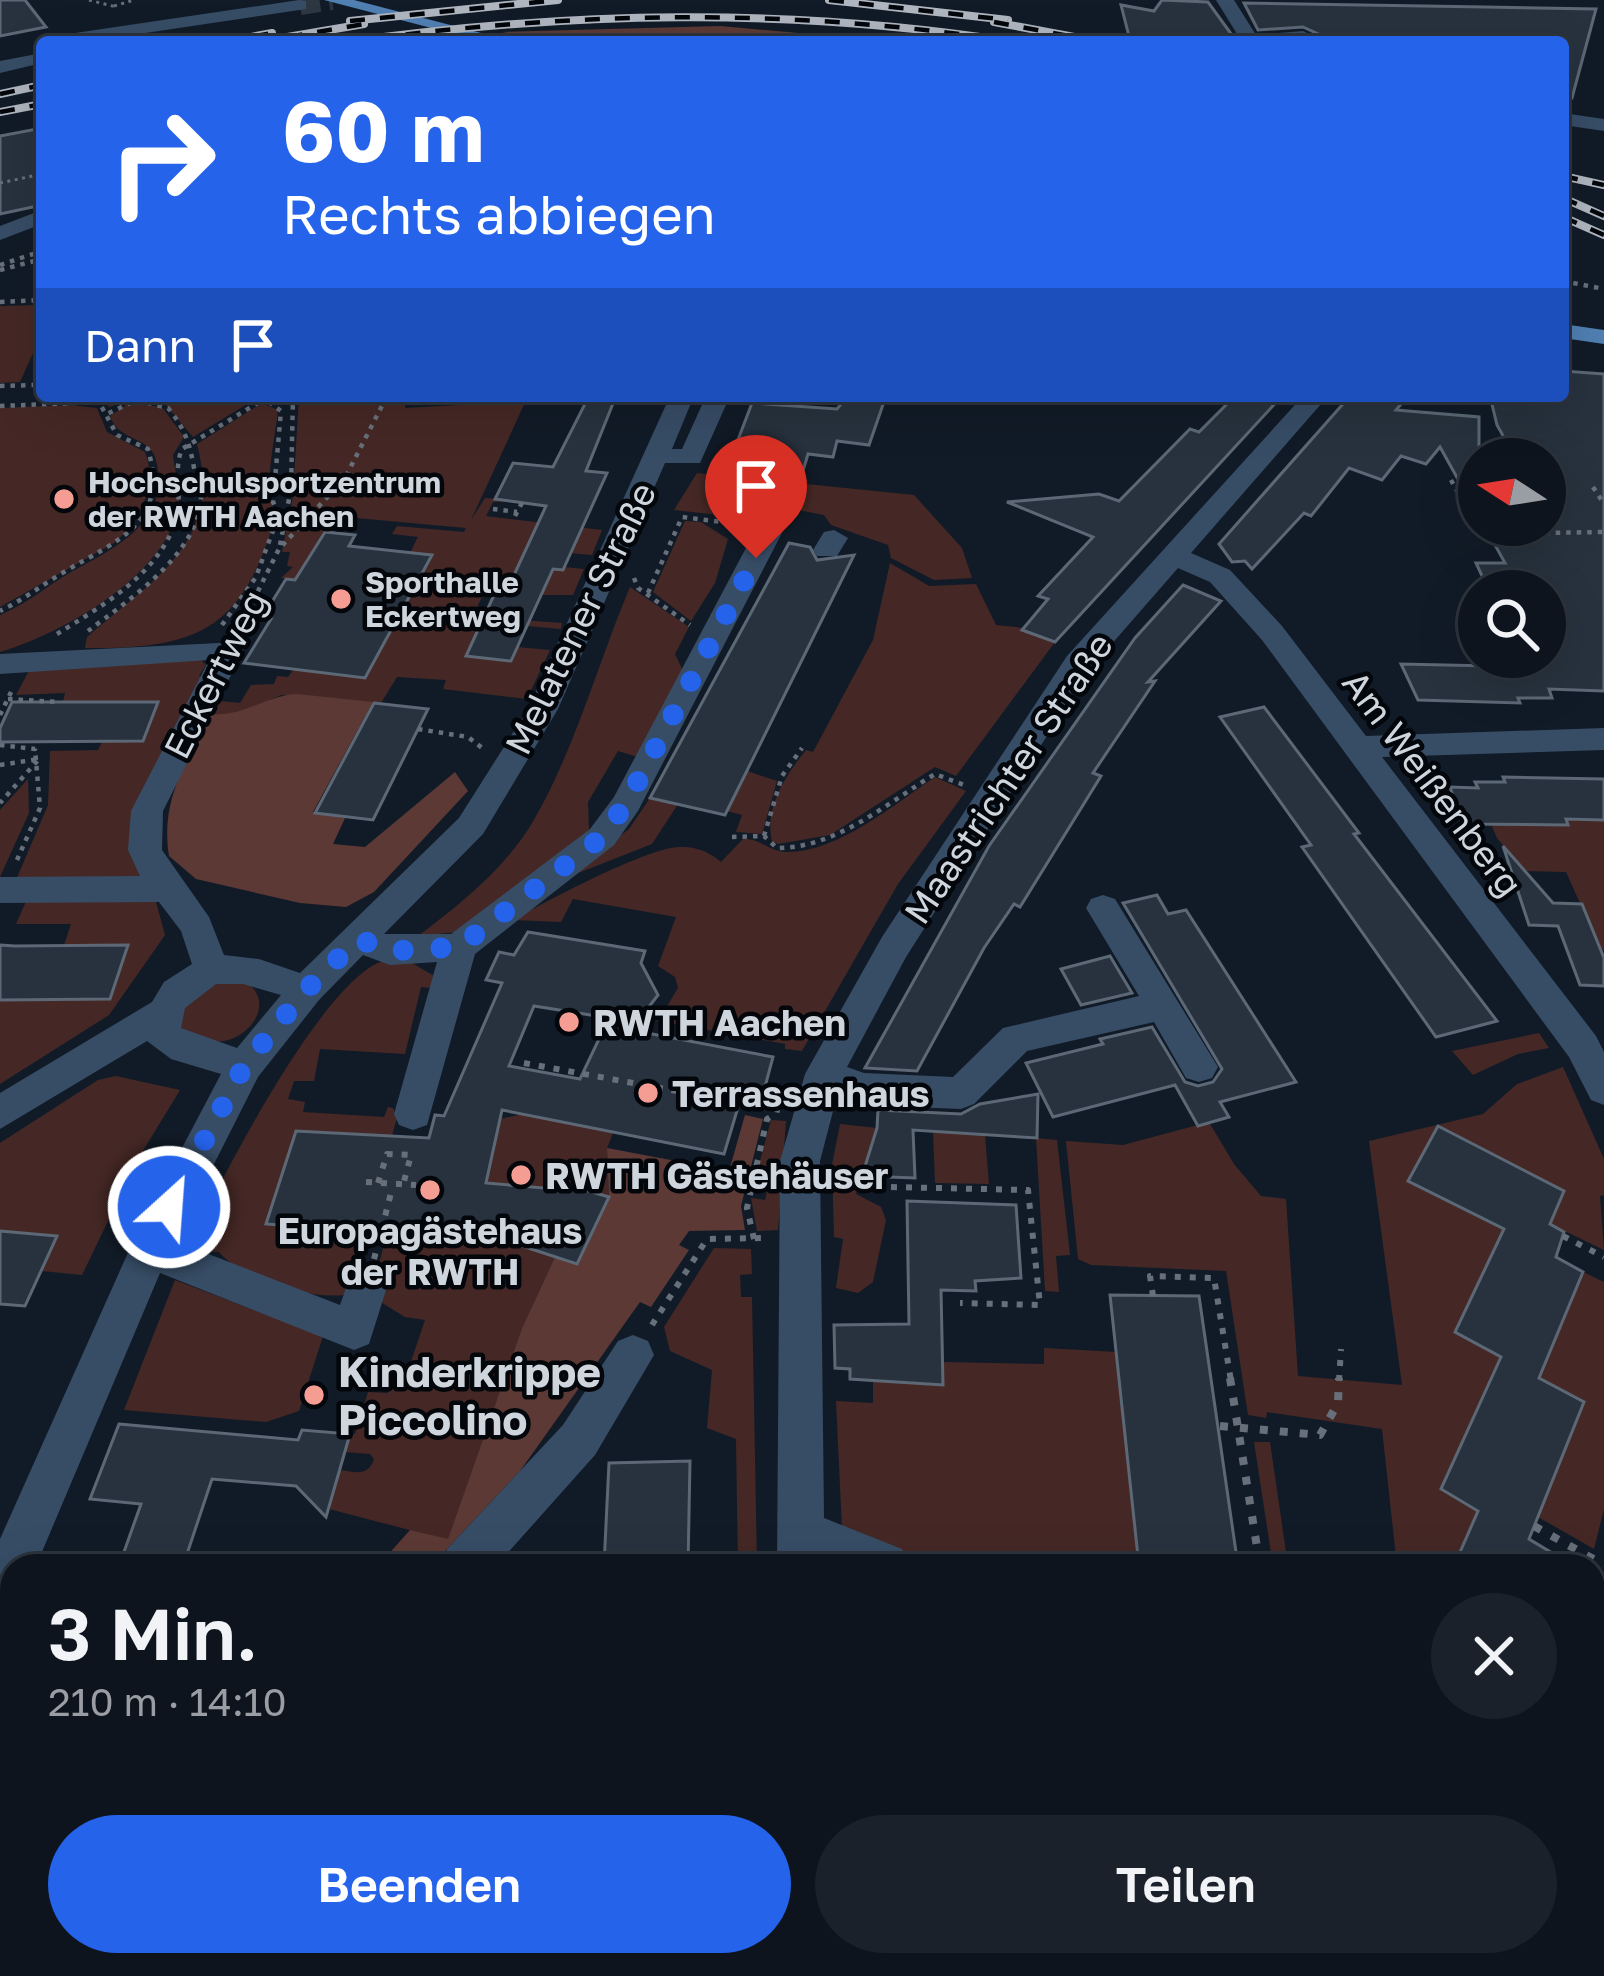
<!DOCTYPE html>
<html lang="de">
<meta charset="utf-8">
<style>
body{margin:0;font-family:"Golos Text",sans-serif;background:#1b212a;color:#f1f3f6;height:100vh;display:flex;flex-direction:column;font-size:45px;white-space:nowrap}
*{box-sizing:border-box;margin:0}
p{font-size:39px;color:#9a9ea4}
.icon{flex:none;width:66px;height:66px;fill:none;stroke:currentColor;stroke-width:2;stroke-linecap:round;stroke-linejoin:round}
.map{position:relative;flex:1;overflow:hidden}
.details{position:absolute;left:0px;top:1554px;width:1605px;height:423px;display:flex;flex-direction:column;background:#0d141d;border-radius:36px 36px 0 0;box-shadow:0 12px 48px #0002,0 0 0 3px #2d333b}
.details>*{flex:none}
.banner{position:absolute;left:36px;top:36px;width:1533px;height:366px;border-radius:12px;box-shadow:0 12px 48px #0002,0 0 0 3px #2d333b;background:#2563eb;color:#fff;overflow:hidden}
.needle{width:78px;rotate:282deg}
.fabs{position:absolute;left:1458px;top:438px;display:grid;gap:24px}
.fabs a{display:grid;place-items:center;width:108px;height:108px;border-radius:50%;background:#0d141d;box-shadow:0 12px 48px #0002,0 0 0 3px #2d333b;font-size:60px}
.pin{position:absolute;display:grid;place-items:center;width:102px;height:102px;color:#fff;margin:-123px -51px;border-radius:50% 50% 50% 0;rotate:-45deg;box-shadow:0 0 12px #0007}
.pin .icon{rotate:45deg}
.me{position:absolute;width:132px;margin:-66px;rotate:26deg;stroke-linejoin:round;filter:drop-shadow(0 0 9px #0008)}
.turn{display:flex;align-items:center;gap:42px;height:252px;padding:0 48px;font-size:54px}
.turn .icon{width:156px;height:156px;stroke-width:2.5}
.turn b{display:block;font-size:84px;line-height:102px}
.then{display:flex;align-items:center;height:114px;padding:0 48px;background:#0003;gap:24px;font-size:45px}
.round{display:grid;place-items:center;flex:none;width:126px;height:126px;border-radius:63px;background:#1b212a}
.head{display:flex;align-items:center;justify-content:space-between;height:204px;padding:0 48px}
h1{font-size:72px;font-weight:600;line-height:90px}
.primary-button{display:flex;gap:24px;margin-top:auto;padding:24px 48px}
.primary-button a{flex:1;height:138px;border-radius:72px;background:#2563eb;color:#fff;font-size:48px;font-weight:600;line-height:138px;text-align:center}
.primary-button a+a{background:#1b212a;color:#f1f3f6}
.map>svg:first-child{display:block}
.green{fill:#452825}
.forest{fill:#5c3935}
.building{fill:#27323e;stroke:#5c6876;stroke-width:3;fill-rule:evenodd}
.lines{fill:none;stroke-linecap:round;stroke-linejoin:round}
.minor-tunnel{stroke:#2d3742;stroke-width:20;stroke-dasharray:20 9;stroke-linecap:butt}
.path-far3{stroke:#67707a;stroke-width:3;stroke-dasharray:3 4.5;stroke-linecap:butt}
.path-far2{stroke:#67707a;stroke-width:4.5;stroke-dasharray:4.5 6;stroke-linecap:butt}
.path-far1{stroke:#67707a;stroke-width:6;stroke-dasharray:6 9;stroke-linecap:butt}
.path{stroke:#67707a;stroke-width:8;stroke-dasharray:8 12;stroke-linecap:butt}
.minor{fill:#374d66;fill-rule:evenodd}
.major{fill:#507fb2;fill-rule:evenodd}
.rail-casing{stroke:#afb6bf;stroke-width:8}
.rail{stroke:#03060a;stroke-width:4.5;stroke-dasharray:15;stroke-linecap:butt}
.route{stroke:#2563eb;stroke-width:21;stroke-dasharray:0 37.8}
.poi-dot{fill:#f59c93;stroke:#03060a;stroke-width:4.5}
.labels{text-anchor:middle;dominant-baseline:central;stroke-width:9;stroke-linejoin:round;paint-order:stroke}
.far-poi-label{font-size:30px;font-weight:bold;fill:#ced5dd;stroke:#03060a;text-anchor:start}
.street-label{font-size:36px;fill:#ced5dd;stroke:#03060a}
.poi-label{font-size:36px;font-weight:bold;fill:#ced5dd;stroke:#03060a;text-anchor:start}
.near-poi-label{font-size:42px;font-weight:bold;fill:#ced5dd;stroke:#03060a;text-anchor:start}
</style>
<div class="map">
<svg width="1604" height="1976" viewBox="0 0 1604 1976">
<rect width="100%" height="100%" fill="#111b27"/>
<g class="green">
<path d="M42 305V333L20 382 0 383V306Z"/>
<path d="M138 396H228L252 401 193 437 164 403 134 399 109 407 106 403Z"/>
<path d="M299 396H406L405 408 513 402 514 396H528L471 520 485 498 514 501 493 502 486 516 602 530 592 555 570 553 564 567 584 569 573 595H483L477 607 522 613 520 620 562 623 561 629 527 626 522 635 477 631 467 656 517 647 550 650 527 699 443 689 446 680 397 677 381 703 281 695 236 717 211 714 220 701 240 703 251 685 274 684 277 676 288 677 294 669 365 678 431 556 410 553 418 537 392 534 397 526 464 532 466 528 334 516 295 580 281 578 293 567 287 566 290 552H282L293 496Z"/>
<path d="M129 403 162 407 184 437 173 455C175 475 182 490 178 510 162 578 61 634 0 652V615C27 604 47 586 71 572 115 548 175 520 155 457 148 436 118 441 110 416Z"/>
<path d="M262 403 278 410C275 442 262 487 276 516 242 628 202 649 85 648L87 637C151 581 224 543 197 444Z"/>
<path d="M70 405 97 408 107 432 145 452C158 485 140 521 114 543L0 607V408Z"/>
<path d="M697 473 914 495 962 548 972 578 934 580 891 558 888 545 831 525 824 515 740 499 728 516 674 510Z"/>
<path d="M685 521 701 522 728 539 715 583 691 621 653 592Z"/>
<path d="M890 563 929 586 976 584 996 625 1024 628 1055 642 956 776 935 767 830 835 778 844 772 841C764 808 786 775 806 750L813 752 873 640Z"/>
<path d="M630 587 689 627 675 654 685 675 638 757 618 751 588 802 589 830 457 932 418 936C461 904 508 866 535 818 576 746 598 663 630 587Z"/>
<path d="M201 660 206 665 199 676 203 678 134 812 147 877 16 880 48 805 50 751 98 750 102 742 143 741 158 703 63 702 65 693 16 695 31 667Z"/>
<path d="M747 771 777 781 762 834 736 832 742 815 727 811Z"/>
<path d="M935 777 966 791 898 884 802 1051 785 1049V1044L649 1019 663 1013 678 988 675 977 658 966 676 917 573 899 561 922 513 920C547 901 642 850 678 847 696 846 708 851 721 862L743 839C760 838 768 851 786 852 837 853 895 804 935 777Z"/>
<path d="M28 779 29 813 0 877V810Z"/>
<path d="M650 798 678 804 652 844 568 877 629 829Z"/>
<path d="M1604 818V950H1601L1566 872 1525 871 1497 838 1491 824 1567 825 1566 819Z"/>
<path d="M28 897 147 899 156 902 165 935 109 1015 0 1084V1000L109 999 128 946 64 945 71 924H16Z"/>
<path d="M383 961 412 963 434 976 432 988 421 987 405 1054 320 1049 314 1081H294L288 1099 305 1102 303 1112 384 1117 388 1107 393 1108 397 1118 389 1146 266 1223 352 1229 379 1192 349 1294C316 1302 241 1279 219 1252L188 1250C215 1189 322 980 383 961Z"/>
<path d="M213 982 249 984C273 1004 251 1036 224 1041 212 1043 197 1037 185 1034L179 1025 182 1005Z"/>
<path d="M1539 1033 1549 1048 1518 1054 1473 1075 1452 1051Z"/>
<path d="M1563 1067 1604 1159V1195L1600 1196 1604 1250 1550 1224 1564 1191 1439 1126 1409 1180 1504 1229 1455 1332 1501 1357 1441 1488 1478 1511 1454 1566H1397L1382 1429 1267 1412 1266 1418 1248 1415 1226 1271 1091 1265 1078 1259 1066 1141 1123 1145 1209 1122 1234 1164 1261 1196 1286 1199 1298 1376 1402 1385 1369 1141 1483 1114 1517 1084Z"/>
<path d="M116 1076 180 1090 138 1159 82 1275 42 1271 56 1236 0 1231V1143L98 1080Z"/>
<path d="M523 1114 613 1133 607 1148 609 1197 559 1182 555 1189 486 1183 500 1119Z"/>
<path d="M771 1120 786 1121 778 1230 757 1231 751 1198 765 1200 770 1177 756 1176Z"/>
<path d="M840 1124 877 1128 856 1194 881 1207 886 1220 873 1282 858 1293 836 1288 843 1239 834 1237 832 1165Z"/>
<path d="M933 1132 985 1135 989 1184 935 1183Z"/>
<path d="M1036 1138 1057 1140 1070 1255 1056 1256 1059 1292 1045 1291Z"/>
<path d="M397 1193 414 1195 404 1237 516 1244 521 1219 526 1247 555 1257 522 1328 448 1540 329 1509 340 1470C356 1472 368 1477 374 1459L370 1454 344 1452 350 1434H355L368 1392 388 1393 392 1378 405 1379 425 1320 405 1317 371 1296Z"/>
<path d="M714 1248 751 1249 752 1274 740 1275 741 1297H752L757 1566H738L736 1439 707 1428 712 1370 670 1351 664 1327Z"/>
<path d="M1583 1272 1604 1282V1509L1594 1549 1538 1517 1584 1403 1539 1378Z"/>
<path d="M175 1280 323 1336 299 1411 266 1422 124 1410Z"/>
<path d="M1044 1348 1117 1352 1139 1566H924L849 1536 842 1529 836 1401 873 1403V1380L942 1385V1362L1044 1364Z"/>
<path d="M1254 1442H1270L1288 1566H1273Z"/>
<path d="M1593 1574 1599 1586 1595 1745 1604 1748V1820L1593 1827Z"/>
</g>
<g class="forest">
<path d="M720 26 901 42 673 34 671 42H554L502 32Z"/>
<path d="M297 694 373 702 313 812 345 818 333 844 365 847 455 772 468 791 374 892 346 907 300 903 196 879 169 856C160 800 186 762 211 714 244 717 264 696 297 694Z"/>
<path d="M745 1115 763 1119 741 1206 745 1230 689 1231 679 1245 689 1250 651 1307 640 1302 520 1471 431 1566H378L410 1530 448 1539 522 1328 555 1257 577 1264 609 1198 607 1148 729 1171Z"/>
</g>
<g class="building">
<path d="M0 0H25L46 27 0 36Z"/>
<path d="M1162 0 1208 2 1237 42 1130 40 1121 5 1154 11Z"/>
<path d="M1244 3 1485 7 1596 9 1572 98 1563 97V42H1336L1303 27 1258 30Z"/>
<path d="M42 128V205L0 214V136Z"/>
<path d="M1563 371 1604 374V691L1549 689 1552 698H1518L1520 703 1418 700 1401 664 1539 667 1535 657H1545V591H1489L1476 563H1505L1484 525H1554L1545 509V459H1516L1497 425 1490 396H1563Z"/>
<path d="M589 396H616L586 471 607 473 563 570 553 569 511 661 466 656 494 595 501 585 509 586 546 506 495 499 513 463 553 467Z"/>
<path d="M848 396H886L869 445 837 441 833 457 808 454 802 474 728 466 752 403 837 409Z"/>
<path d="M1235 396H1282L1055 642 1022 630 1048 599 1038 596 1093 537 1007 502 1099 494 1119 501 1190 429 1199 432Z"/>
<path d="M1350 396H1408L1396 410 1479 417V517L1440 447 1426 464 1401 456 1382 480 1349 468 1311 516 1304 513 1252 569 1245 561 1232 562 1219 544Z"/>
<path d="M325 532 355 535 349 546 432 555 365 678 244 663 271 619 262 618 286 579 295 580Z"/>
<path d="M789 543 810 547 817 560 854 555 725 815 650 798Z"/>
<path d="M1183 585 1221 601 1148 682 1155 681 1093 773 1101 776 1020 907 1014 904 984 948 917 1071 865 1068 989 846 1135 638Z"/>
<path d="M12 702H158L143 741 0 742V728Z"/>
<path d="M374 703 428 709 373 820 315 813Z"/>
<path d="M1264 707 1359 833 1354 834 1497 1021 1436 1037 1302 847 1311 845 1220 717Z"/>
<path d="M1503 777 1604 779V820L1566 819 1568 825 1462 824 1450 787 1478 788 1475 782H1505Z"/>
<path d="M1503 846 1553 903 1582 904 1604 958V986L1580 985 1558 926 1529 925Z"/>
<path d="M1157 895 1168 914 1186 910 1296 1082 1220 1102 1229 1117 1198 1126 1175 1085 1053 1117 1026 1063 1103 1044 1100 1039 1152 1027 1185 1082 1198 1086 1213 1082 1222 1069 1123 903Z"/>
<path d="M528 932 645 951 641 963 658 995 631 1030 773 1057 762 1098 742 1094 724 1154 502 1110 486 1183 555 1189 558 1182 609 1197 577 1264 516 1244 266 1224 296 1131 429 1138 435 1115 444 1116 502 983 486 980 499 952 514 955ZM534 1006 609 1018 580 1079 509 1066Z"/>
<path d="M0 945 15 946 128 945 110 999 0 1000Z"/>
<path d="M1110 956 1132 993 1081 1005 1061 969Z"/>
<path d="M1038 1094 1037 1138 913 1130 915 1178 862 1176 877 1128 878 1110 961 1114 980 1104Z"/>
<path d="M1438 1126 1564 1191 1550 1224 1564 1232 1556 1257 1583 1272 1539 1378 1584 1402 1529 1539 1574 1566H1454L1478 1511 1441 1489 1501 1357 1455 1332 1504 1229 1408 1181Z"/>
<path d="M907 1201 1016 1205 1021 1278 975 1281 976 1291 941 1290 943 1385 850 1379V1369L835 1368 834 1325 909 1324Z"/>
<path d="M0 1231 57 1236 25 1306 0 1304Z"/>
<path d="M1110 1295 1199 1296 1238 1566H1139Z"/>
<path d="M119 1424 298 1440 302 1430 350 1434 326 1517 296 1486 212 1479 183 1566H119L141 1504 90 1499Z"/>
<path d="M690 1461 688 1566H604L609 1463Z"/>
</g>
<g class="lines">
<path class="minor-tunnel" d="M300 5 332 0"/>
<g class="path-far3">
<path d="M89 0 116 7"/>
<path d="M114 6 134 0"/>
<path d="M616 42 656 40"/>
<path d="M0 183 42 174"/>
</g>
<g class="path-far2">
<path d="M0 265 42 251"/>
<path d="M0 270 42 259"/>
<path d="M1563 281 1604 289"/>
<path d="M0 302 42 300"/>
<path d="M0 386 35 385 42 369"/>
<path d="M94 396 99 402 124 396"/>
<path d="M0 406 99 402 117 435 148 449C169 524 119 539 64 572 42 585 23 600 0 611"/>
<path d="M1451 480 1481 534 1604 532"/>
<path d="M1593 487 1604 504"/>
<path d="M493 509 517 512"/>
<path d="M515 516 523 501"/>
<path d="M280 545 291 489 293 396"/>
<path d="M634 578 638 588 690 625"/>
<path d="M648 593 682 517 739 524"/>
<path d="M222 625 256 577 279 514 273 502 281 411 269 402 237 396"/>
<path d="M239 629 279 549 345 478 387 396"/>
<path d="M88 631C129 600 200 553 201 496 201 486 196 477 194 468 190 444 184 427 168 408L136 400 107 414"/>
<path d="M57 634C102 606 164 571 177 515 182 492 173 470 182 449L269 396"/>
<path d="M8 699 58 702"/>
<path d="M0 715 13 688"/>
<path d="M418 729 468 737 486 751"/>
<path d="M0 745 35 749 37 742"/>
<path d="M0 765 39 759 0 803"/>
<path d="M764 836 782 776 802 748"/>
<path d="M732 837 764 836 777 848C836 848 886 804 935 774L964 785"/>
<path d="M17 860 40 808 35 749"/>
</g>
<g class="path-far1">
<path d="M524 1063 780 1110"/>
<path d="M366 1182 416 1185"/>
<path d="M378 1183 387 1154 411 1155 403 1185"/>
<path d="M891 1187 1028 1190 1040 1305 960 1303"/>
<path d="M1563 1236 1604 1257"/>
<path d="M754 1239 747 1208 767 1119 777 1113"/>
<path d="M374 1259 391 1193"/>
<path d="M1153 1296 1150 1276 1214 1278 1231 1381"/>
<path d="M652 1325 707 1239 766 1238"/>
<path d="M1339 1381 1341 1349"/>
</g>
<g class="path">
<path d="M1230 1378 1260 1566"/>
<path d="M1220 1426 1320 1435 1338 1403 1339 1378"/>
<path d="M1534 1526 1604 1565"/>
<path d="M1593 1857 1604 1861"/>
</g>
<g class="minor">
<path d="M299 0 306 1V9L85 42H42V46L39 42 48 37Z"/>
<path d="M1216 0H1234L1256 35 1303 31 1325 42H1242Z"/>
<path d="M678 35 790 37 799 42H670Z"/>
<path d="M42 53V63L0 73V61Z"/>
<path d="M1563 113 1604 119V131L1563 125Z"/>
<path d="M42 210V224L0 240V226Z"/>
<path d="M670 396H694L672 449H682L706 396H730L700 463H665L558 709 483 834 384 934H451L590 829 614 797 756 529 760 523H780L784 529 638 811 614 845 475 954 427 1125 413 1130 399 1125 394 1114 437 962 390 965 363 955 319 1000 258 1077 175 1241 340 1305 350 1277 365 1271 380 1277 386 1290 369 1344 354 1350 160 1273 36 1566H12V1590L0 1585V1539L135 1237 221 1074 171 1059 147 1041 0 1129V1093L152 1002 164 982 192 964 181 931 159 902 0 903V877L140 876 128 850 131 811 209 660 0 674V654L239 642 244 649 163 811 162 850 209 917 224 955 259 959 300 973 459 818 528 709ZM216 984H243L281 995 237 1048 181 1028 185 1008Z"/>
<path d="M800 396H843L844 398 832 405 803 401Z"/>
<path d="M1303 396H1328L1191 553 1230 570 1282 626 1366 736 1604 728V750L1382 757 1596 1036 1604 1052V1105L1591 1100 1569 1057 1262 640 1210 582 1178 568 1089 670 906 957 847 1067 864 1073 953 1077 1003 1028 1139 996 1086 908 1091 899 1103 895 1115 899 1218 1067 1212 1078 1199 1082 1186 1078 1154 1022 1027 1051 974 1104 961 1109 862 1105 837 1096 820 1161 824 1518 902 1549 909 1566H777L780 1161 805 1074 882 937 1067 656Z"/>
<path d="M834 530 848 538 837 556H817L813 550 824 532Z"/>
<path d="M633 1335 648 1341 654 1355 595 1455 496 1566H440L447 1549 563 1425 618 1341Z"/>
<path d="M40 1965H100L96 1976H36Z"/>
<rect x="786" y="1965" width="54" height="11"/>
</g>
<g class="major">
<path d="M324 0H354L516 42H485Z"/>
<path d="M1563 324 1604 330V344L1563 338Z"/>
</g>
<g class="rail-casing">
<g id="rail">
<path d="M829 0 1008 20"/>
<path d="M350 21 558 0"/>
<path d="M994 22 1101 42"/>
<path d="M224 42 272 33"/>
<path d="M258 42 364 24"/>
<path d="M346 42C571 11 790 7 1015 42"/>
<path d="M0 94 42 85"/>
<path d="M0 112 42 104"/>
<path d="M1563 176 1604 185"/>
<path d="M1563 198 1604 216"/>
<path d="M1563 217 1604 235"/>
</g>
</g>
<use href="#rail" class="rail"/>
</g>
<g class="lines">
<path class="route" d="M169 1207 244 1066 306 990 358 939 390 951 459 947 602 837 627 802 756 558"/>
</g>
<g class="poi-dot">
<circle cx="64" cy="499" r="12"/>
<circle cx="341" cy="599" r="12"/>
<circle cx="569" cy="1022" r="12"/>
<circle cx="648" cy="1093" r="12"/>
<circle cx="521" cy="1175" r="12"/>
<circle cx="430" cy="1190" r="12"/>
<circle cx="314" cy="1395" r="12"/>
</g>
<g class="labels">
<g class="far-poi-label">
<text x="88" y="482">Hochschulsportzentrum<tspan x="88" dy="34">der RWTH Aachen</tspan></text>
<text x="365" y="582">Sporthalle<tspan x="365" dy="34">Eckertweg</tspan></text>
</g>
<g class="street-label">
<text transform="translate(580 618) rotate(-64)">Melatener Straße</text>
<text transform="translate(215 674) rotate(-63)">Eckertweg</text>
<text transform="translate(1008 778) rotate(-56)">Maastrichter Straße</text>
<text transform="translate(1433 783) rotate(53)">Am Weißenberg</text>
</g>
<g class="poi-label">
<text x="593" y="1022">RWTH Aachen</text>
<text x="672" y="1093">Terrassenhaus</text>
<text x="545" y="1175">RWTH Gästehäuser</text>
<text x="430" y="1230" text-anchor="middle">Europagästehaus<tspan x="430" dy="41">der RWTH</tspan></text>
</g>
<g class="near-poi-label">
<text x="338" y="1371">Kinderkrippe<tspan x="338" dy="48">Piccolino</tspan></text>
</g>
</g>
</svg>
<div class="fabs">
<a><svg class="needle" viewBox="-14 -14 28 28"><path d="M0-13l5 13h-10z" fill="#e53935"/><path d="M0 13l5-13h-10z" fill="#9a9ea4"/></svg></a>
<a><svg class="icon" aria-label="search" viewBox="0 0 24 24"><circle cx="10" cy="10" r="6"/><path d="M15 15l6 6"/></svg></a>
</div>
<div class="pin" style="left:756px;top:558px;background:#d93025"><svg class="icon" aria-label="arrive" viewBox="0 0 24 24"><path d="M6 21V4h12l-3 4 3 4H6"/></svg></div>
<svg class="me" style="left:169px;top:1207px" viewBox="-20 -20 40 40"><circle r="17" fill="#2563eb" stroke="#fff" stroke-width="3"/><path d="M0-11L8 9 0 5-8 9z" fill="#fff"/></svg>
<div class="banner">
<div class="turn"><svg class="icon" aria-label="right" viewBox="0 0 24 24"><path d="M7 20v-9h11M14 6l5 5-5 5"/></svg><div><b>60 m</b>Rechts abbiegen</div></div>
<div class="then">Dann<svg class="icon" aria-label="arrive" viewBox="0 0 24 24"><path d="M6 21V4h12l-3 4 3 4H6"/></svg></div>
</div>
<section class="details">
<div class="head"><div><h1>3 Min.</h1><p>210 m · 14:10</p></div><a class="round"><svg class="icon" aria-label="close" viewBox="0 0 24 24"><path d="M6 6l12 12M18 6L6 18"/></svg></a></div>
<div class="primary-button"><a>Beenden</a><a>Teilen</a></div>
</section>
</div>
